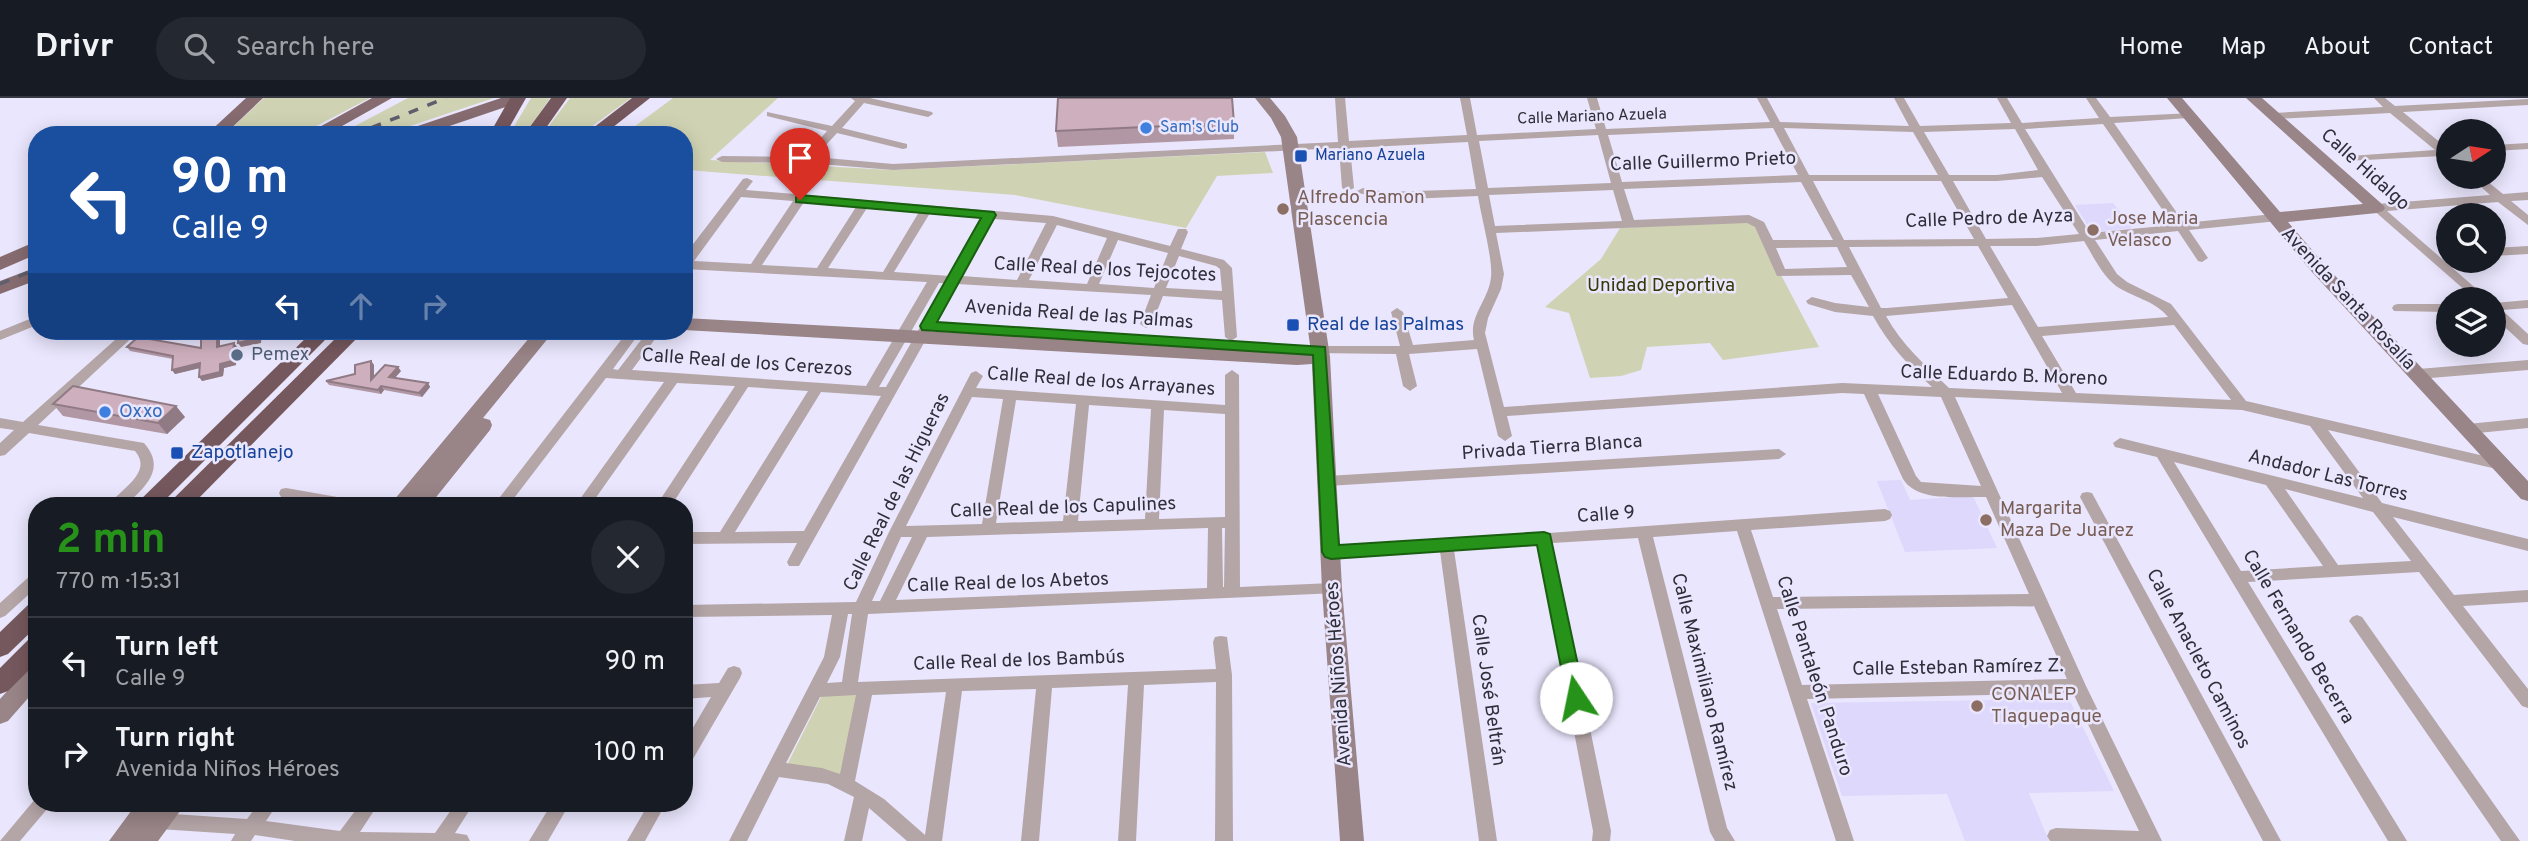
<!DOCTYPE html>
<meta charset="utf-8">
<style>
body{margin:0;font-family:Overpass,sans-serif;background:#242831;color:#f1f3f6;height:100vh;display:flex;flex-direction:column;font-size:26px;white-space:nowrap}
*{box-sizing:border-box;margin:0}
p{font-size:23px;color:#9ea1a6}
.icon{flex:none;width:38px;height:38px;fill:none;stroke:currentColor;stroke-width:2;stroke-linecap:round;stroke-linejoin:round}
.map{position:relative;flex:1;overflow:hidden}
.drawer{position:absolute;left:28px;top:399px;width:665px;height:315px;display:flex;flex-direction:column;background:#171b24;border-radius:28px;box-shadow:0 4px 18px #0003}
.drawer>*{flex:none}
.banner{position:absolute;left:28px;top:28px;width:665px;height:214px;border-radius:28px;box-shadow:0 4px 18px #0003;background:#1a4fa0;color:#fff;overflow:hidden}
.needle{width:46px;rotate:78deg}
.fabs{position:absolute;left:2436px;top:21px;display:grid;gap:14px}
.fabs a{display:grid;place-items:center;width:70px;height:70px;border-radius:50%;background:#171b24;box-shadow:0 4px 18px #0003;font-size:35px}
.pin{position:absolute;display:grid;place-items:center;width:60px;height:60px;color:#fff;margin:-72px -30px;border-radius:50% 50% 50% 0;rotate:-45deg;box-shadow:0 0 7px #0007}
.pin .icon{rotate:45deg}
.me{position:absolute;width:77px;margin:-38px;rotate:349deg;stroke-linejoin:round;filter:drop-shadow(0 0 5px #0008)}
.turn{display:flex;align-items:center;gap:24px;height:147px;padding:0 28px;font-size:32px}
.turn .icon{width:91px;height:91px;stroke-width:2.5}
.turn b{display:block;font-size:49px;line-height:60px}
.lanes{display:flex;align-items:center;height:66px;padding:0 28px;background:#0003;justify-content:center;gap:35px;direction:ltr}
.lanes .off{opacity:.35}
.round{display:grid;place-items:center;flex:none;width:74px;height:74px;border-radius:37px;background:#242831}
.headline{display:flex;align-items:center;justify-content:space-between;height:119px;padding:0 28px}
h1{font-size:42px;font-weight:700;line-height:52px;color:#279219}
ul{padding:0;list-style:none}
li{display:flex;align-items:center;gap:21px;height:91px;padding:0 28px;border-top:2px solid #363941}
li div{flex:1}
li b{display:block;font-size:26px}
li em{font-style:normal}
header{display:flex;align-items:center;gap:42px;box-sizing:border-box;height:98px;padding:0 35px;background:#171b24;border-bottom:2px solid #363941}
header strong{font-size:33px}
nav{display:flex;gap:38px;margin-inline-start:auto;font-size:24px}
.search{width:490px;height:63px;background:#242831;display:flex;align-items:center;gap:18px;box-sizing:border-box;padding:0 24px;border-radius:38px;color:#9ea1a6;font-size:26px}
.map>svg:first-child{display:block}
.built{fill:#ddd8fc}
.green{fill:#d0d3b3}
.lines{fill:none;stroke-linecap:round;stroke-linejoin:round}
.street{fill:#b4a5a7;fill-rule:evenodd}
.secondary{fill:#998487;fill-rule:evenodd}
.primary{fill:#866c70;fill-rule:evenodd}
.highway{fill:#75585d;fill-rule:evenodd}
.rail{stroke:#5f5e6c;stroke-width:3.5;stroke-dasharray:10 10;stroke-linecap:butt}
.wall{fill:#b196a3}
.shaded-wall{fill:#907a84}
.building{fill:#ceafbd;stroke:#907a84;stroke-width:2}
.route{fill:#279219;stroke:#195f10;stroke-width:2}
.shop-dot{fill:#3f7fe0;stroke:#e9e6fd;stroke-width:2.5}
.transit-dot{fill:#1a4fb4;stroke:#e9e6fd;stroke-width:2.5}
.education-dot{fill:#8d6e63;stroke:#e9e6fd;stroke-width:2.5}
.service-dot{fill:#5c6f8a;stroke:#e9e6fd;stroke-width:2.5}
.labels{text-anchor:middle;dominant-baseline:central;stroke-width:5;stroke-linejoin:round;paint-order:stroke}
.far-street-label{font-size:16px;fill:#2f2e39;stroke:#e9e6fd}
.far-shop-label{font-size:16px;fill:#366cbe;stroke:#e9e6fd;text-anchor:start}
.far-transit-label{font-size:16px;fill:#164399;stroke:#e9e6fd;text-anchor:start}
.street-label{font-size:19px;fill:#2f2e39;stroke:#e9e6fd}
.education-label{font-size:19px;fill:#785e54;stroke:#e9e6fd;text-anchor:start}
.park-label{font-size:19px;fill:#373806;stroke:#e9e6fd}
.transit-label{font-size:19px;fill:#164399;stroke:#e9e6fd;text-anchor:start}
.service-label{font-size:19px;fill:#4e5e75;stroke:#e9e6fd;text-anchor:start}
.shop-label{font-size:19px;fill:#366cbe;stroke:#e9e6fd;text-anchor:start}
</style>
<header>
<strong>Drivr</strong>
<div class="search"><svg class="icon" aria-label="search" viewBox="0 0 24 24"><circle cx="10" cy="10" r="6"/><path d="M15 15l6 6"/></svg>Search here</div>
<nav><a>Home</a><a>Map</a><a>About</a><a>Contact</a></nav>
</header>
<div class="map">
<svg width="2528" height="743" viewBox="0 0 2528 743">
<rect width="100%" height="100%" fill="#e9e6fd"/>
<g class="built">
<path d="M2113 105 2132 130 2092 134 2075 107Z"/>
<path d="M1901 382 1910 402 1973 398 1997 450 1905 454 1877 383Z"/>
<path d="M2069 601 2114 693 2029 695 2049 743H1965L1947 696 1842 698 1811 605Z"/>
</g>
<g class="green">
<path d="M264 0H370L299 37H224Z"/>
<path d="M408 0H494L383 37H338Z"/>
<path d="M531 0H550L525 37H509Z"/>
<path d="M570 0H631L580 37H542Z"/>
<path d="M673 0H778L710 62 892 72 1265 54 1273 75 1217 78 1186 130 1015 97 699 73 684 71V37H623Z"/>
<path d="M1752 122 1819 249 1723 262 1710 245 1647 249 1641 272 1621 278 1590 280 1569 215 1545 209 1601 161 1620 130Z"/>
<path d="M845 594 860 595 844 681 786 669 821 599Z"/>
</g>
<g class="lines">
<g class="street">
<path d="M851 0H870L932 14 933 16 928 19 864 5 842 30 907 46V50L903 51 837 35 815 59 893 66 1338 44 1335 0H1345L1349 43 1467 37 1460 0H1470L1477 37 1596 31 1587 0H1597L1606 31 1770 24 1757 0H1767L1780 24 1909 28 1894 0H1904L1920 28 2011 25 1997 0H2007L2022 25 2099 20 2086 0H2096L2110 19 2193 15V19L2189 20 2114 25 2184 125 2274 116 2280 120 2278 123 2189 132 2208 160 2202 164 2198 163 2178 133 2095 142 2117 176 2127 184 2171 206 2246 303 2506 363 2508 367 2506 371 2501 372 2328 332 2382 405 2528 441V453L2393 419 2454 497 2528 492V504L2463 508 2528 591V610L2522 608 2419 474 2248 484 2407 743H2388L2157 359 2115 349 2113 345 2120 340 2363 400 2310 328 2242 312 1955 299 2086 588 2162 743H2050L2047 738 2050 732 2056 730 2139 733 2073 595 1807 601 1854 743H1836L1737 433 1653 439 1727 730 1735 743H1715L1710 734 1638 440 1552 445 1611 733 1610 743H1592L1593 733 1538 446 1454 452 1497 743H1479L1440 453 1331 461 1326 459 1324 455 1326 451 1885 411 1890 413 1892 417 1890 421 1885 423 1751 432 1773 499 2029 496 1986 399C1960 398 1918 405 1903 381L1864 296 1842 295 1507 318 1512 338 1505 343 1498 338 1477 251 1409 256 1417 288 1410 293 1403 288 1396 256 1315 255 1314 252 1320 248H1400L1391 214 1397 210 1403 214 1413 247 1474 242C1468 218 1489 202 1491 179 1493 161 1481 118 1478 98L1385 102 1359 95 1357 93 1363 90 1385 94 1476 91 1468 44 1350 50 1354 90 1348 93 1342 90 1339 50 893 72 807 65 722 64 716 61 722 58 804 59 827 33 767 18V14L832 28 855 3ZM2103 26 2173 127 2090 135 2025 31ZM1773 30 1798 77 1622 84 1608 37ZM1784 30 1913 34 1938 77H1809ZM2015 31 2038 72 1997 77H1949L1924 34ZM1598 37 1611 85 1488 90 1479 43ZM2042 79 2079 136 2037 140 1986 141 1953 83H1997ZM1813 83H1941L1974 141 1844 142ZM1801 84 1833 142H1773L1764 124 1749 117 1634 122 1624 91ZM1613 92 1622 123 1495 128 1489 97ZM1747 125 1755 129 1777 178 1851 177 1869 209 1835 205 1812 199 1806 203 1808 206 1835 214 1873 218C1889 247 1908 267 1932 289L1842 285 1504 309 1485 235 1488 220 1501 191 1504 176 1496 135ZM2084 143C2093 158 2102 177 2116 188 2132 199 2156 203 2168 219L2038 229 1990 148H2037ZM1978 148 2008 200 1887 210H1881L1849 149ZM1837 149 1847 169 1785 171 1776 150ZM2012 207 2062 295 1949 290C1925 267 1902 247 1886 218ZM2174 227 2231 302 2076 295 2042 238ZM1878 296 1941 299 1981 388 1921 384 1916 378ZM2174 364 2266 387 2323 468 2241 473ZM2285 391 2373 414 2411 463 2338 467ZM2034 508 2067 581 1802 587 1777 511Z"/>
<path d="M2374 0H2385L2395 8 2528 1V7L2403 14 2448 51V60L2442 58 2346 63 2344 61 2350 58 2435 52 2390 15 2274 21 2269 18 2274 15 2383 9Z"/>
<path d="M2528 45V51L2494 53V47Z"/>
<path d="M2470 79H2482L2503 96 2528 94V102L2511 103 2528 117V127L2498 104 2387 113 2488 201H2475L2371 110 2377 106 2490 97Z"/>
<path d="M747 80 753 83 746 92 1053 118 1170 148 1178 131H1186L1188 134 1181 151 1224 162 1232 170 1237 239 1231 243 1225 239 1222 202 1163 198 1152 226 1146 230 1140 226 1151 197 957 186 799 468H789L787 464 797 445 684 446V434H720L808 293 748 289 671 408H656L735 288 677 285 590 408H575L664 284 606 280 508 408H493L628 233H641L613 271 618 272 648 233H661L632 272 866 288 927 184 684 171V158L743 81ZM741 99 793 103 751 166 694 163ZM804 104 856 109 817 170 762 167ZM867 110 919 114 883 174 828 170ZM930 115 983 120 950 178 894 174ZM994 121 1046 125 1017 182 962 178ZM1057 127 1107 140 1087 186 1029 182ZM1118 142 1168 155 1154 190 1099 186ZM1179 158 1216 168 1220 171 1222 193 1166 190ZM939 185H945L886 289H879ZM821 294 881 298 804 433 735 434Z"/>
<path d="M2528 148V156L2494 158V150Z"/>
<path d="M2528 202V210L2502 212 2528 236V247L2523 246 2494 219V205Z"/>
<path d="M2398 206H2448V214L2394 213 2392 210 2394 207Z"/>
<path d="M37 218V227L0 242V233Z"/>
<path d="M125 233H139L38 327 144 345C167 371 145 389 125 408H108C119 392 154 375 135 353L29 335 5 357 0 358V345L14 332 0 330V320L23 324Z"/>
<path d="M2528 262V272L2418 281 2411 276 2418 271Z"/>
<path d="M1232 272 1239 277 1240 489 1332 485 1337 487 1340 491 1337 495 868 516 858 584 1216 571 1213 544 1215 539 1221 538 1227 539 1232 577 1233 743H1215L1216 584 1144 587 1136 743H1118L1128 587 1052 590 1039 743H1021L1036 591 962 593 942 743H907L869 710 862 743H844L854 699 828 686 779 679 747 743H729L824 559 832 517 684 519V507L856 504 889 434 971 275 976 273 983 278 976 290 1225 307V277ZM972 299 1003 301 982 426 906 428ZM1016 302 1076 306 1063 423 996 425ZM1089 307 1151 311 1145 421 1078 423ZM1164 312 1225 316V419L1159 421ZM1208 430 1207 490 896 502 927 439ZM1222 430H1225L1224 489H1223ZM901 439H912L880 503H872ZM848 516H852L842 584 827 585 840 559ZM946 594 925 737 884 701 855 683 872 597ZM856 597 840 676 822 670 786 665 820 599Z"/>
<path d="M2528 320V330L2468 336 2461 331 2468 326Z"/>
<path d="M1779 351 1786 356 1779 361 1327 388 1322 387 1320 383 1322 379 1327 378Z"/>
<path d="M286 390 360 403 367 408H328L286 400 281 399 279 395 281 391Z"/>
<path d="M2087 394 2092 395 2281 743H2263L2080 399 2082 395Z"/>
<path d="M37 474V489L5 518 0 520V505L32 476Z"/>
<path d="M2357 517 2362 519 2520 743H2501L2352 527 2349 523 2352 519Z"/>
<path d="M734 568 740 570 742 575 740 580 690 666 684 668V645L711 599 684 601V587L719 585 728 570Z"/>
<path d="M36 700 37 705H50L48 710 20 743H0Z"/>
<path d="M259 705H278L266 723 340 733 361 705H379L360 734 435 735 456 705H474L455 735 467 737 470 743H295L255 737 251 743H231L235 736 159 731 153 729 150 723 153 717 159 715 247 721Z"/>
<path d="M552 705H570L548 743H529Z"/>
<path d="M649 705H666L645 743H627Z"/>
</g>
<g class="secondary">
<path d="M1255 0H1270L1285 18 1297 39 1330 259 1342 491 1364 743H1340L1322 491 1312 266 1297 267 684 232V220L1311 254 1281 39 1271 20Z"/>
<path d="M2167 0H2182L2280 114 2363 106 2246 0H2262L2383 107 2385 110 2383 113 2377 115 2288 124 2324 166 2528 383V403L2521 401 2312 174Z"/>
<path d="M535 233H554L483 320 490 322 492 327 490 332 429 408H389Z"/>
<path d="M37 566V590L8 623 0 626V601L29 569Z"/>
<path d="M137 705H186L158 743H109Z"/>
</g>
<g class="primary">
<path d="M246 0H263L224 37H206Z"/>
<path d="M372 0H392L326 37H305Z"/>
<path d="M501 0H525L523 3 423 37H398L400 34Z"/>
<path d="M37 143V156L0 172V159Z"/>
<path d="M37 169V182L0 196V183Z"/>
</g>
<g class="highway">
<path d="M510 0H526L505 37H489Z"/>
<path d="M551 0H567L541 37H524Z"/>
<path d="M632 0H650L603 37H584Z"/>
<path d="M313 233H334L159 408H134Z"/>
<path d="M343 233H364L191 408H166Z"/>
<path d="M37 504V528L8 556 0 559V534L29 506Z"/>
<path d="M37 538V564L8 593 0 596V570L29 541Z"/>
</g>
<g class="rail">
<path d="M353 37 446 0"/>
<path d="M0 186 37 171"/>
</g>
</g>
<g class="wall">
<path d="M1234 25V41L1058 49 1056 33Z"/>
<path d="M220 240V248L234 245 237 249 236 267 224 270 223 278 202 283 200 270 175 276 172 272 173 261 130 253 127 249 201 250Z"/>
<path d="M371 263 374 267V279L401 273 395 280 428 285 430 289 422 299 384 292 381 296 329 287 326 283 355 276Z"/>
<path d="M53 306 185 319 167 336 63 318Z"/>
</g>
<g class="shaded-wall">
<path d="M258 233H262L261 245 241 249 238 245Z"/>
<path d="M217 236 220 240V253L217 249Z"/>
<path d="M234 245 237 249 236 267 224 270 223 278 202 283 199 279 220 266Z"/>
<path d="M371 263 374 267V286L371 282Z"/>
<path d="M200 265 204 269 175 276 172 272Z"/>
<path d="M398 269 401 273 392 283 389 279Z"/>
<path d="M428 285 430 289 422 299 419 295Z"/>
<path d="M381 288 384 292 381 296 378 292Z"/>
<path d="M176 308 185 319 167 336 158 325Z"/>
</g>
<g class="building">
<path d="M1058 0H1232L1234 25 1056 33Z"/>
<path d="M239 233H258V240L238 245Z"/>
<path d="M217 236V249L234 245 232 263 220 266V274L199 279 200 265 172 272 173 258 127 249 138 239 201 250V240Z"/>
<path d="M371 263V282L385 267 398 269 389 279 428 285 419 295 381 288 378 292 326 283 355 276V267Z"/>
<path d="M73 288 176 308 158 325 53 306Z"/>
</g>
<path class="route" d="M800 97 994 114 996 117 937 224 1325 249 1339 447 1544 434 1550 436 1585 600 1583 605 1576 608 1570 605 1567 600 1537 447 1331 461 1325 459 1322 454 1313 257 922 232 920 228 981 120 796 104V99Z"/>
<g class="shop-dot">
<circle cx="1146" cy="30" r="7"/>
<circle cx="105" cy="314" r="7"/>
</g>
<g class="transit-dot">
<rect x="1294" y="51" width="14" height="14" rx="3.5"/>
<rect x="1286" y="220" width="14" height="14" rx="3.5"/>
<rect x="170" y="348" width="14" height="14" rx="3.5"/>
</g>
<g class="education-dot">
<circle cx="1283" cy="111" r="7"/>
<circle cx="2093" cy="132" r="7"/>
<circle cx="1986" cy="422" r="7"/>
<circle cx="1977" cy="608" r="7"/>
</g>
<circle class="service-dot" cx="237" cy="257" r="7"/>
<g class="labels">
<g class="far-street-label">
<text transform="translate(1592 19) rotate(-2)">Calle Mariano Azuela</text>
</g>
<g class="far-shop-label">
<text x="1160" y="30">Sam's Club</text>
</g>
<g class="far-transit-label">
<text x="1315" y="58">Mariano Azuela</text>
</g>
<g class="street-label">
<text transform="translate(1703 64) rotate(-2)">Calle Guillermo Prieto</text>
<text transform="translate(2365 72) rotate(42)">Calle Hidalgo</text>
<text transform="translate(1989 121) rotate(-2)">Calle Pedro de Ayza</text>
<text transform="translate(1105 172) rotate(3)">Calle Real de los Tejocotes</text>
<text transform="translate(2348 201) rotate(47)">Avenida Santa Rosalía</text>
<text transform="translate(1079 217) rotate(4)">Avenida Real de las Palmas</text>
<text transform="translate(747 265) rotate(4)">Calle Real de los Cerezos</text>
<text transform="translate(2004 278) rotate(2)">Calle Eduardo B. Moreno</text>
<text transform="translate(1101 284) rotate(4)">Calle Real de los Arrayanes</text>
<text transform="translate(1552 350) rotate(-4)">Privada Tierra Blanca</text>
<text transform="translate(2328 378) rotate(14)">Andador Las Torres</text>
<text transform="translate(897 394) rotate(-64)">Calle Real de las Higueras</text>
<text transform="translate(1063 410) rotate(-2)">Calle Real de los Capulines</text>
<text transform="translate(1606 417) rotate(-4)">Calle 9</text>
<text transform="translate(1008 485) rotate(-2)">Calle Real de los Abetos</text>
<text transform="translate(2298 539) rotate(59)">Calle Fernando Becerra</text>
<text transform="translate(2198 561) rotate(62)">Calle Anacleto Caminos</text>
<text transform="translate(1019 563) rotate(-2)">Calle Real de los Bambús</text>
<text transform="translate(1958 570) rotate(-1)">Calle Esteban Ramírez Z.</text>
<text transform="translate(1339 576) rotate(-94)">Avenida Niños Héroes</text>
<text transform="translate(1814 578) rotate(72)">Calle Pantaleón Panduro</text>
<text transform="translate(1704 584) rotate(76)">Calle Maximiliano Ramírez</text>
<text transform="translate(1488 592) rotate(82)">Calle José Beltrán</text>
</g>
<g class="education-label">
<text x="1297" y="100">Alfredo Ramon<tspan x="1297" dy="22">Plascencia</tspan></text>
<text x="2107" y="121">Jose Maria<tspan x="2107" dy="22">Velasco</tspan></text>
<text x="2000" y="411">Margarita<tspan x="2000" dy="22">Maza De Juarez</tspan></text>
<text x="1991" y="597">CONALEP<tspan x="1991" dy="22">Tlaquepaque</tspan></text>
</g>
<g class="park-label">
<text x="1661" y="188">Unidad Deportiva</text>
</g>
<g class="transit-label">
<text x="1307" y="227">Real de las Palmas</text>
<text x="191" y="355">Zapotlanejo</text>
</g>
<g class="service-label">
<text x="251" y="257">Pemex</text>
</g>
<g class="shop-label">
<text x="119" y="314">Oxxo</text>
</g>
</g>
</svg>
<div class="fabs">
<a><svg class="needle" viewBox="-14 -14 28 28"><path d="M0-13l5 13h-10z" fill="#e53935"/><path d="M0 13l5-13h-10z" fill="#9ea1a6"/></svg></a>
<a><svg class="icon" aria-label="search" viewBox="0 0 24 24"><circle cx="10" cy="10" r="6"/><path d="M15 15l6 6"/></svg></a>
<a><svg class="icon" aria-label="layers" viewBox="0 0 24 24"><path d="M12 4l9 5-9 5-9-5zM3 14l9 5 9-5"/></svg></a>
</div>
<div class="pin" style="left:800px;top:102px;background:#d93025"><svg class="icon" aria-label="arrive" viewBox="0 0 24 24"><path d="M6 21V4h12l-3 4 3 4H6"/></svg></div>
<svg class="me" style="left:1576px;top:600px" viewBox="-20 -20 40 40"><circle r="19" fill="#fff"/><path d="M0-13L10 11 0 6-10 11z" fill="#279219"/></svg>
<div class="banner">
<div class="turn"><svg class="icon" aria-label="left" viewBox="0 0 24 24"><path d="M17 20v-9H6M10 6l-5 5 5 5"/></svg><div><b>90 m</b>Calle 9</div></div>
<div class="lanes"><svg class="icon" aria-label="left" viewBox="0 0 24 24"><path d="M17 20v-9H6M10 6l-5 5 5 5"/></svg><svg class="icon off" aria-label="ahead" viewBox="0 0 24 24"><path d="M12 20V5M6 11l6-6 6 6"/></svg><svg class="icon off" aria-label="right" viewBox="0 0 24 24"><path d="M7 20v-9h11M14 6l5 5-5 5"/></svg></div>
</div>
<section class="drawer">
<div class="headline"><div><h1>2 min</h1><p>770 m · 15:31</p></div><a class="round"><svg class="icon" aria-label="close" viewBox="0 0 24 24"><path d="M6 6l12 12M18 6L6 18"/></svg></a></div>
<ul>
<li><svg class="icon" aria-label="left" viewBox="0 0 24 24"><path d="M17 20v-9H6M10 6l-5 5 5 5"/></svg><div><b>Turn left</b><p>Calle 9</p></div><em>90 m</em></li>
<li><svg class="icon" aria-label="right" viewBox="0 0 24 24"><path d="M7 20v-9h11M14 6l5 5-5 5"/></svg><div><b>Turn right</b><p>Avenida Niños Héroes</p></div><em>100 m</em></li>
</ul>
</section>
</div>
